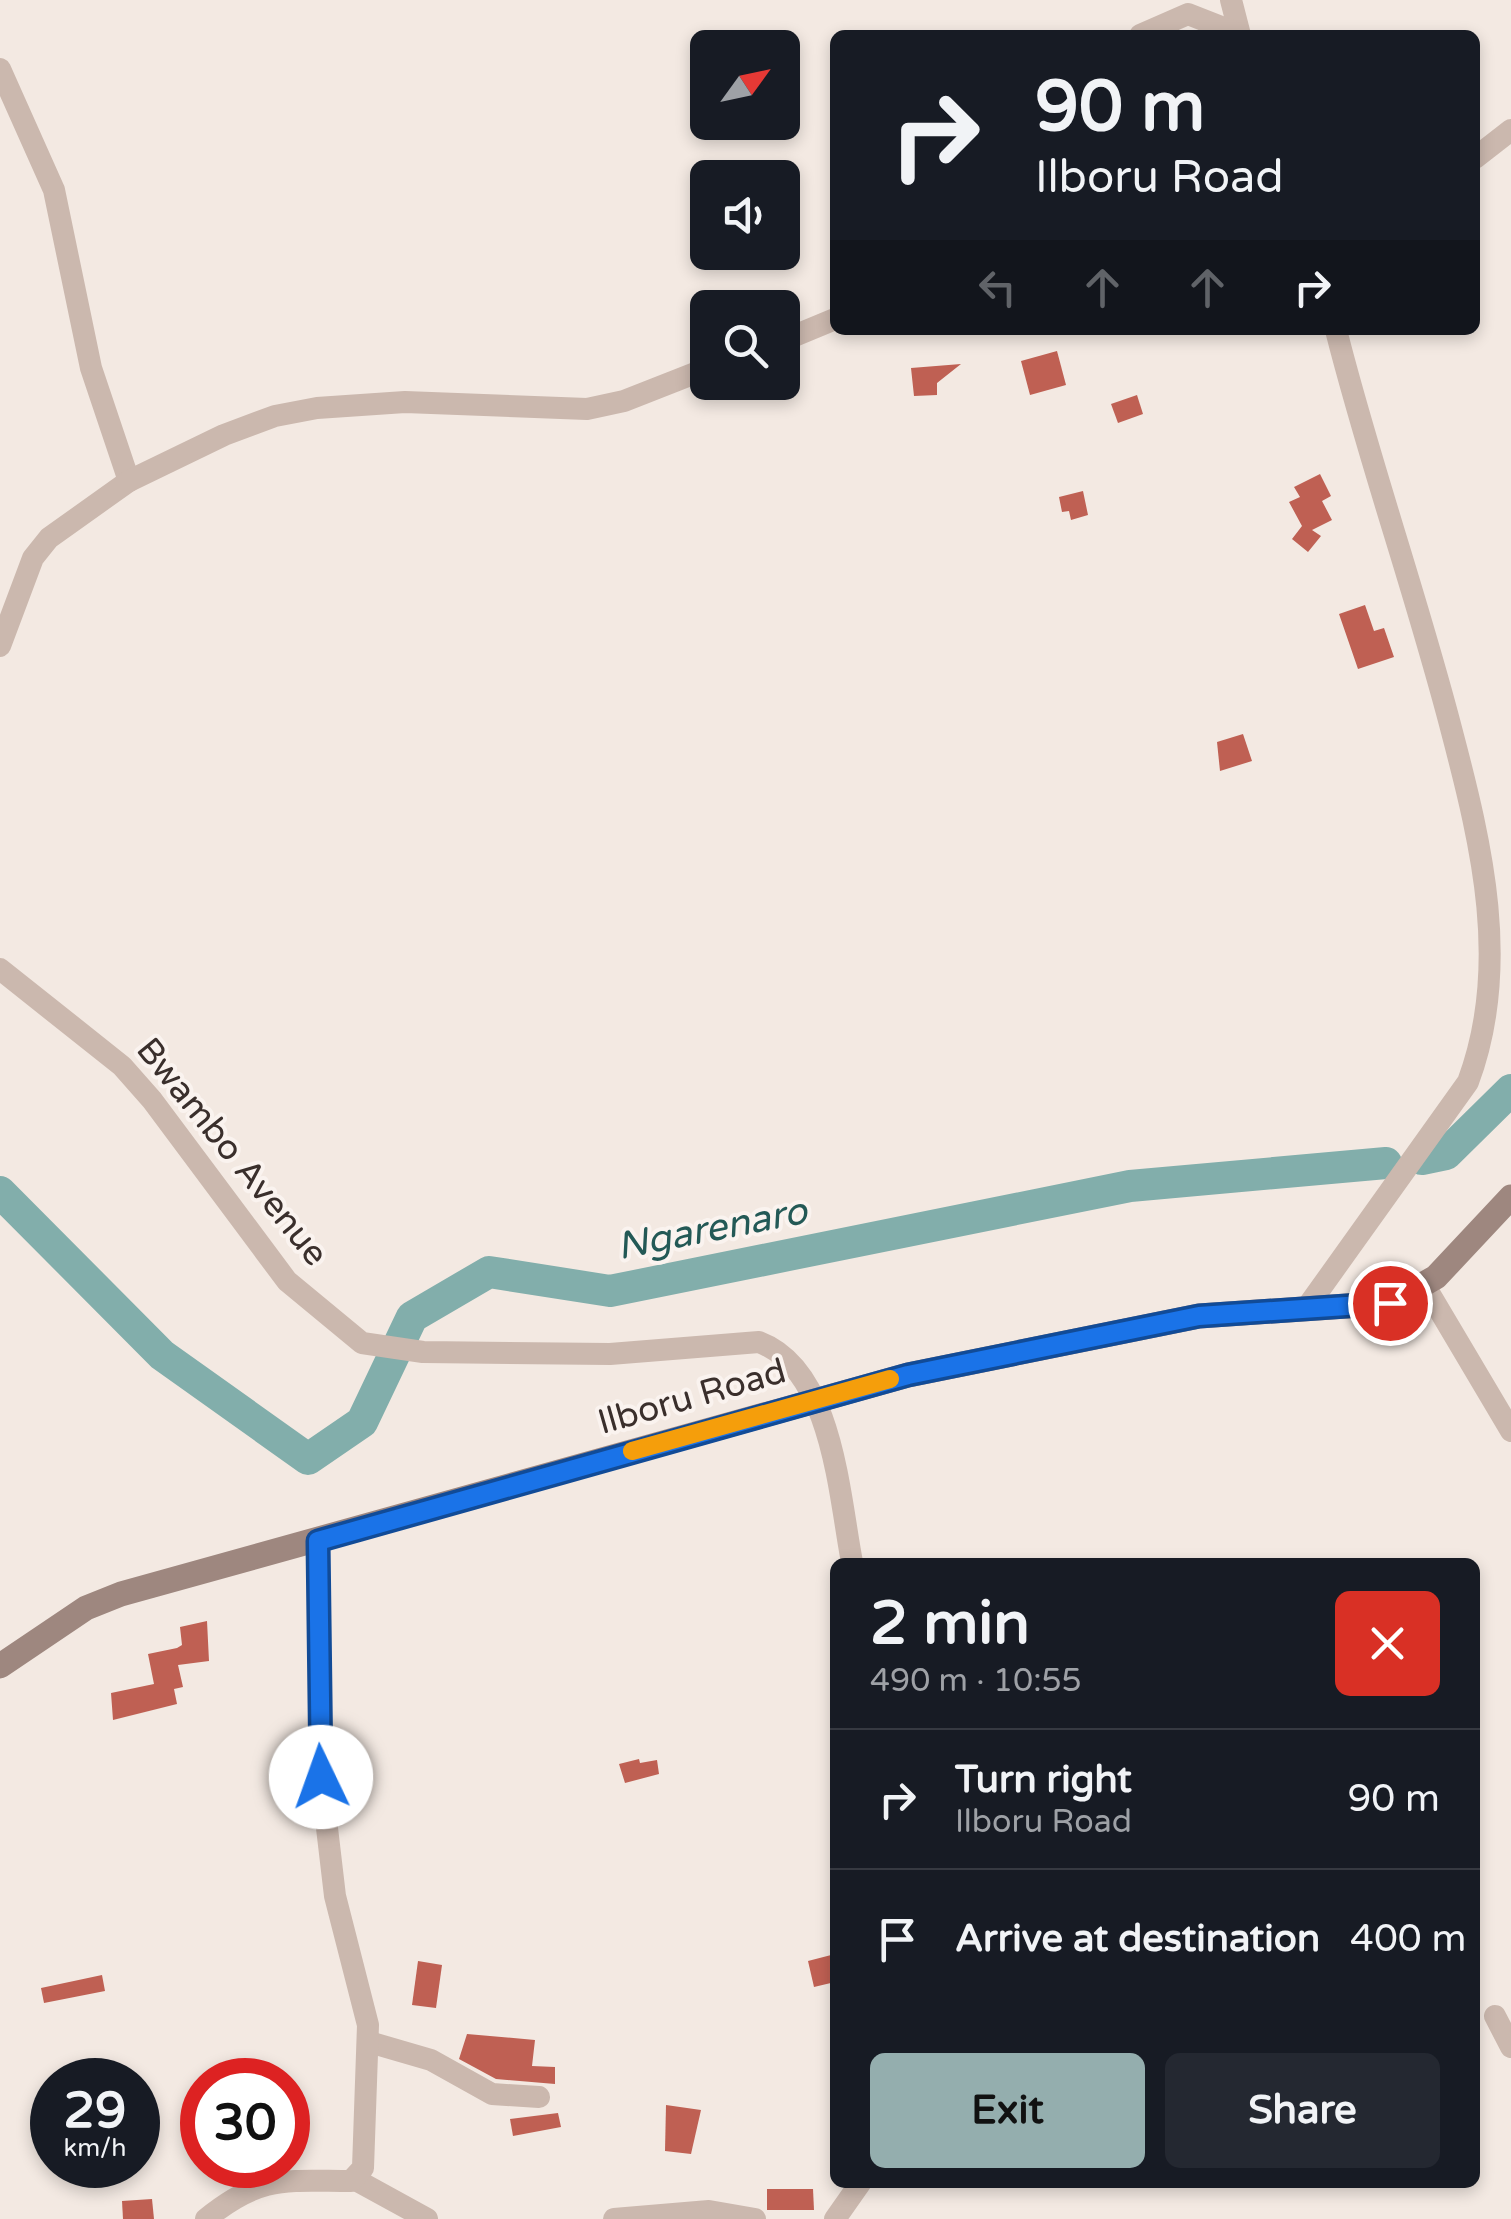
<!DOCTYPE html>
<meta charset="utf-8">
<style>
body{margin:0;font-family:"Varela Round",sans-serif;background:#242831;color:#f1f3f6;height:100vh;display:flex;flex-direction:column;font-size:38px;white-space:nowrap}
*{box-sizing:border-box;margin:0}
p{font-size:32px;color:#9ea1a6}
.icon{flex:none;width:55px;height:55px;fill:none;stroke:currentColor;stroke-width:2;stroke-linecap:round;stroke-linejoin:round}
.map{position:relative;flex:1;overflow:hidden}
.side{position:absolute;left:830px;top:1558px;width:650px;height:630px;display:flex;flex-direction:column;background:#171b24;border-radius:15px;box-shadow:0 5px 15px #0003}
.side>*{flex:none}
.hud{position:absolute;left:830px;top:30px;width:650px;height:305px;border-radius:15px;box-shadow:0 5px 15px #0003;background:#171b24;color:#f1f3f6;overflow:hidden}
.needle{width:65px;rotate:57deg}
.controls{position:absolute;left:690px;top:30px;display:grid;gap:20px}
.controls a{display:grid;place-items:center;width:110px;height:110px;border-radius:15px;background:#171b24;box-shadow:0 5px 15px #0003;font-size:50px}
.speed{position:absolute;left:30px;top:2058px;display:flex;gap:20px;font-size:50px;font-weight:700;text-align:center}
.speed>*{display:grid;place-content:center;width:130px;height:130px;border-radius:50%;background:#171b24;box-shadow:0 5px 15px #0003;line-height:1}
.speed small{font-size:25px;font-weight:400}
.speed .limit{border:15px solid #d22;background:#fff;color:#111}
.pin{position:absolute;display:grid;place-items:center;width:85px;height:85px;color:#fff;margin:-42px;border:5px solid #fff;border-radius:50%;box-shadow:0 2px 10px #0007}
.me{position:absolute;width:110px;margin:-55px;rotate:357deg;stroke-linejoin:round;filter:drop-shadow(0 0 8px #0008)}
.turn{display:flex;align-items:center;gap:35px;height:210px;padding:0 40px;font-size:45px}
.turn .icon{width:130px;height:130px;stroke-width:2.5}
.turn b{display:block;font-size:70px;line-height:85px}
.lanes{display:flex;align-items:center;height:95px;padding:0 40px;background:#0003;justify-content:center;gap:50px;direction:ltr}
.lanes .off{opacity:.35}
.round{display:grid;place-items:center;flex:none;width:105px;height:105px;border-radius:15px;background:#242831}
.head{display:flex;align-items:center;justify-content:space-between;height:170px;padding:0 40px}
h1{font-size:60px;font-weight:700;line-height:75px}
.cta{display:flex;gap:20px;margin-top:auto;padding:20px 40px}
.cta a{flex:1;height:115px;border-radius:15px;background:#94aeae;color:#111;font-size:40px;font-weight:700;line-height:115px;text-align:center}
.cta a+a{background:#242831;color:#f1f3f6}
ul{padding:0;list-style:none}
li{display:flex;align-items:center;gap:30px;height:140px;padding:0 40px;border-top:2px solid #363941}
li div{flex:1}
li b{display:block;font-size:38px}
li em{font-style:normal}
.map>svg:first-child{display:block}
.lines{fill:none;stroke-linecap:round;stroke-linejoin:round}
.river{stroke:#82aeab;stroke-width:32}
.building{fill:#bf6053}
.street{stroke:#cbb8ae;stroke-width:22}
.secondary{stroke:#9e877f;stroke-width:25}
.route-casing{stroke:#114b97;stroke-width:25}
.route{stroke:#1a73e8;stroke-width:18}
.slow{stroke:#f59e0b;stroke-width:18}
.labels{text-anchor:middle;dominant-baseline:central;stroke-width:8;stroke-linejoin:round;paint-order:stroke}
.street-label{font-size:35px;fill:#3a2f2c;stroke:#faf3ef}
.water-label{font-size:38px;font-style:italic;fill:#235956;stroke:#faf3ef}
</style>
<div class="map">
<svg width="1511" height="2219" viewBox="0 0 1511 2219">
<rect width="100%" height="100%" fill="#f3e9e2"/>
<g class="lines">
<g class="river">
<path d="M1422 1159 1446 1154 1511 1090"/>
<path d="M0 1192 162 1355 308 1459 362 1422 412 1317 489 1272 610 1291 1130 1186 1386 1163"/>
</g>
</g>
<g class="building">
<path d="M1057 351 1066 385 1030 395 1021 361Z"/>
<path d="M961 364 937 383V395L914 396 911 368Z"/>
<path d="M1137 395 1143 414 1118 423 1111 404Z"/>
<path d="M1320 474 1331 496 1322 501 1332 520 1312 530 1321 536 1308 552 1292 539 1302 526 1289 502 1300 497 1294 487Z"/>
<path d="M1083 491 1088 515 1071 520 1069 511 1062 512 1059 497Z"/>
<path d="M1365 605 1374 631 1384 628 1394 657 1358 669 1339 614Z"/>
<path d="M1243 734 1252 761 1220 771 1217 742Z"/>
<path d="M207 1621 209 1661 178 1665 183 1687 174 1689 177 1704 113 1720 111 1693 154 1684 148 1654 177 1648 182 1645 180 1627Z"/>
<path d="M639 1759 640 1763 657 1760 659 1774 625 1783 619 1764Z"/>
<path d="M835 1954V1982L814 1987 808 1961Z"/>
<path d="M418 1961 442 1965 436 2008 412 2005Z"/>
<path d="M102 1975 105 1991 44 2003 41 1988Z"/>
<path d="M467 2034 535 2040 532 2066 555 2067V2084L496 2079 459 2059Z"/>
<path d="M666 2105 701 2110 691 2154 665 2151Z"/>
<path d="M558 2113 561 2127 513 2136 510 2119Z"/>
<path d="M767 2189H813L814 2210H767Z"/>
<path d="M152 2199 154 2219H123L122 2201Z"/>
</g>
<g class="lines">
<g class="street">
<path d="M1231 0 1240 35"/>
<path d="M1140 35 1188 14 1239 34"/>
<path d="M0 69 54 190 91 368 129 481"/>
<path d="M1475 158 1511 130"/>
<path d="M782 341 835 319"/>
<path d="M0 646 33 558 49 538 129 481 224 435 275 416 317 408 405 402 587 409 624 401 708 368"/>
<path d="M0 969 122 1066 152 1100 287 1281 362 1343 423 1352 610 1354 759 1342C833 1370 839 1496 852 1562"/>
<path d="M1425 1286 1511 1431"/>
<path d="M1305 1310 1468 1082C1511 967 1482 846 1452 732 1417 596 1370 465 1336 330"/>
<path d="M1495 2016 1511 2047"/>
<path d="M369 2042 431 2060 492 2094 539 2097"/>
<path d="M356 2180 427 2219"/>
<path d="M206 2219C261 2174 287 2181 351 2181L363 2168 368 2025 335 1896 321 1777 318 1541"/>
<path d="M614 2219 709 2211 755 2219"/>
<path d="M835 2219 861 2182"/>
</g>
<path class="secondary" d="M0 1666 86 1608 121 1594 908 1375 1199 1316 1391 1303 1436 1277 1511 1197"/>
</g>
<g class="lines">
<g class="route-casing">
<path id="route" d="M321 1777 318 1541 908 1375 1199 1316 1390 1303"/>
</g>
<use href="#route" class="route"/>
<path class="slow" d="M632 1451 890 1379"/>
</g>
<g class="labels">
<g class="street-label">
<text transform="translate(232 1152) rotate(51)">Bwambo Avenue</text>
<text transform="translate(692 1397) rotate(-16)">Ilboru Road</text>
</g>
<g class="water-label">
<text transform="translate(712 1229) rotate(-11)">Ngarenaro</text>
</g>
</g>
</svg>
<div class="controls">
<a><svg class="needle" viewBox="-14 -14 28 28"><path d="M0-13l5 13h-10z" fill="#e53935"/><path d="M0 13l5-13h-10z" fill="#9ea1a6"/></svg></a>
<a><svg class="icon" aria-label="sound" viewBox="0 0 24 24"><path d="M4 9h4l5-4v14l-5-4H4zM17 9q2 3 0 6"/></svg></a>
<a><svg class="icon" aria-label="search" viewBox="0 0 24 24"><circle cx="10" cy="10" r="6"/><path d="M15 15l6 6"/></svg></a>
</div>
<div class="speed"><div>29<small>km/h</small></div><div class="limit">30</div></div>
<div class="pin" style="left:1390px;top:1303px;background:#d93025"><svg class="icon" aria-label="arrive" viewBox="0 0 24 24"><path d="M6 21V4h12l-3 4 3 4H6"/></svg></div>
<svg class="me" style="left:321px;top:1777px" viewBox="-20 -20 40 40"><circle r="19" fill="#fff"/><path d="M0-13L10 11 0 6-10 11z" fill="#1a73e8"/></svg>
<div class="hud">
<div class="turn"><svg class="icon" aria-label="right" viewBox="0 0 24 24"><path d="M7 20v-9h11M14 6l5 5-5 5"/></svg><div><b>90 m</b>Ilboru Road</div></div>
<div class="lanes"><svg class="icon off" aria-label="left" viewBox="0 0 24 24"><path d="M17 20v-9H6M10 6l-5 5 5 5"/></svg><svg class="icon off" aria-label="ahead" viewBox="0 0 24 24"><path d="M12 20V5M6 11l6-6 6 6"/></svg><svg class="icon off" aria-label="ahead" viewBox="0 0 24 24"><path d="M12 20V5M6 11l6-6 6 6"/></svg><svg class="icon" aria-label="right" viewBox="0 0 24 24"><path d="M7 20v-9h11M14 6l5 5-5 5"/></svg></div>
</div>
<section class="side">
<div class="head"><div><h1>2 min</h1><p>490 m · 10:55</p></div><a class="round" style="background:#d93025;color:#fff"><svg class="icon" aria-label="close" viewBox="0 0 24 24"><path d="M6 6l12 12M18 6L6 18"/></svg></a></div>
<ul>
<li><svg class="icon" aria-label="right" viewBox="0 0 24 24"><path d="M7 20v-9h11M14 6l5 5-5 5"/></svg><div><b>Turn right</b><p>Ilboru Road</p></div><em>90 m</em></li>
<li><svg class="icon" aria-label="arrive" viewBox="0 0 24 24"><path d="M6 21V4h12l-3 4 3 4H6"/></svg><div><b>Arrive at destination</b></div><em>400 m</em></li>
</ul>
<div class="cta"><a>Exit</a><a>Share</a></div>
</section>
</div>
